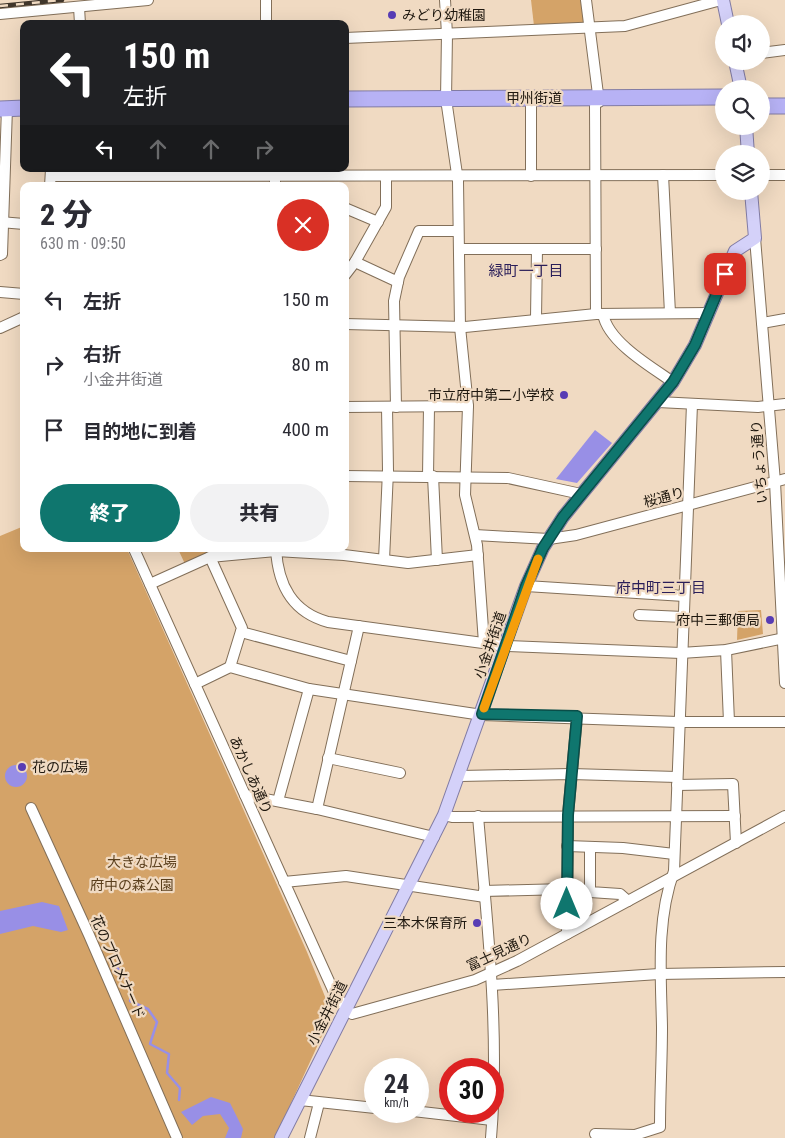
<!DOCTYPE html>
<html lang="ja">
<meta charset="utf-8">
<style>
body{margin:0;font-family:"Roboto Condensed","Noto Sans JP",sans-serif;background:#f2f2f3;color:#2b2b33;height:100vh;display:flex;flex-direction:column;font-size:19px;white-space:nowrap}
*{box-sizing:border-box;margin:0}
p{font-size:16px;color:#7c7c81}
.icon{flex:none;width:28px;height:28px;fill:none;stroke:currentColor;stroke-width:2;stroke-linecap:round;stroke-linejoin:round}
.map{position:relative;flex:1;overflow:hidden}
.drawer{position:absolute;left:20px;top:182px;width:329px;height:370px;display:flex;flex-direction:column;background:#fff;border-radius:10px;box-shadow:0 5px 20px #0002}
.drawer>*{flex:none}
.guide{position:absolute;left:20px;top:20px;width:329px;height:152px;border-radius:10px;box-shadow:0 5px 20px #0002;background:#202124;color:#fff;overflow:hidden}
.controls{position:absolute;left:715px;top:15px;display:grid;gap:10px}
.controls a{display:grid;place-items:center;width:55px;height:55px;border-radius:50%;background:#fff;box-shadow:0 5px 20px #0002;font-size:25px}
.speed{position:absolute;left:364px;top:1058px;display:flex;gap:10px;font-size:25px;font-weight:700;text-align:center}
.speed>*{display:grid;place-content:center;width:65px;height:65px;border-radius:50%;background:#fff;box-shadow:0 5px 20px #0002;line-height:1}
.speed small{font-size:12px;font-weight:400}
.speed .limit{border:8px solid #d22;background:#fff;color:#111}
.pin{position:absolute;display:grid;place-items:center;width:42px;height:42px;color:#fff;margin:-21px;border-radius:10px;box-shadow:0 2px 8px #0006}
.me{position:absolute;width:55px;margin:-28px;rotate:0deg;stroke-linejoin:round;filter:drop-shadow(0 0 4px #0008)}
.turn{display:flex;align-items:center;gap:18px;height:105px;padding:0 20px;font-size:22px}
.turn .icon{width:65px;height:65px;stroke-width:2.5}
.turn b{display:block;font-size:35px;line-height:42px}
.lanes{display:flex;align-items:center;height:48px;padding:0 20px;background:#0003;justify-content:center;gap:25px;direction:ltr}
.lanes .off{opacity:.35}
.round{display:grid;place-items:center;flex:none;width:52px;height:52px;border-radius:26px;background:#f2f2f3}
.overview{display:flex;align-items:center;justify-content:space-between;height:85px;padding:0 20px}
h1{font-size:30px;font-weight:800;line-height:38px}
.action{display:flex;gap:10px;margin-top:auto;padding:10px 20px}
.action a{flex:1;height:58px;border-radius:30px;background:#0f766e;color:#fff;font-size:20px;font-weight:800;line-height:58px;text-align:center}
.action a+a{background:#f2f2f3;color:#2b2b33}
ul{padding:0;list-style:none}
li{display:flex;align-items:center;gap:15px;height:65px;padding:0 20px}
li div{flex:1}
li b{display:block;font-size:19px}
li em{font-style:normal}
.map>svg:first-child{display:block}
.green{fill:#d4a368}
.water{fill:#988fe6}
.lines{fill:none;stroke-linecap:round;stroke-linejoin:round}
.stream{stroke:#988fe6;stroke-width:2.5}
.minor-casing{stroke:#826f59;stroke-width:12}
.major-casing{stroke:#827ca4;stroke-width:14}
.highway-casing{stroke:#827ca4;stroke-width:17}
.minor{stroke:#fff;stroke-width:10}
.major{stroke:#d4d1f9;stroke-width:12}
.highway{stroke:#b7b2f5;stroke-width:15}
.rail-casing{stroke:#40362b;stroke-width:4.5}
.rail{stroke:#f0dac2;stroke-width:2.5;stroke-dasharray:8;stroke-linecap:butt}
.route-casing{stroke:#0a4d48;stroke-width:12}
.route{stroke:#0f766e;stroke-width:9}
.slow{stroke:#f59e0b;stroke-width:9}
.poi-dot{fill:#573cb4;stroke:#f0dac2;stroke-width:2}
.labels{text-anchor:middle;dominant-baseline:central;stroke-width:4.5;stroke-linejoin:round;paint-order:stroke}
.poi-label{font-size:14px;fill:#1f180f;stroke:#f0dac2;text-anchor:end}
.street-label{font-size:14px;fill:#1f180f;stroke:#f0dac2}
.park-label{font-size:14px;fill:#5a3f1c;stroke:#f0dac2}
.neighbourhood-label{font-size:15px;fill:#2a1e59;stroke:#f0dac2}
</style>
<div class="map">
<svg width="785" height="1138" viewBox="0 0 785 1138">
<rect width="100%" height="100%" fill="#f0dac2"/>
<g class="green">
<path d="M531 0H582L585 20 582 24 534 26Z"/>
<path d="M24 526V549H127L307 952 332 1014 275 1138H0V536Z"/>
<path d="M178 549H236L185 564Z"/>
<path d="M761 610 763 634 737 640 738 611Z"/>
</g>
<g class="water">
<path d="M595 430 612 443 577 483 556 479Z"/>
<circle cx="16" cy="776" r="11"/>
<path d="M42 902 59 906 68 930 61 932 33 926 0 934V911Z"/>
<path d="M211 1097 230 1103 243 1129 241 1138H225L229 1128 220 1114 203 1116 192 1125 181 1112Z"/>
</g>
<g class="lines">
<path class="stream" d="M112 964C126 973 134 984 130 1001L148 1009 157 1022 150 1044 169 1054 167 1073 180 1088 179 1100"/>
<g class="minor-casing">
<g id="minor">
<path d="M266 0V24"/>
<path d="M445 0 447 34 446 99 458 181 460 327 468 406 465 495 477 545 484 643"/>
<path d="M586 0 599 102"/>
<path d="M79 7 80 24"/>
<path d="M0 14 148 0"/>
<path d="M345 38 625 26 721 0"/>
<path d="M761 53 785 50"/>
<path d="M595 106 596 314"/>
<path d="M275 169V186"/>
<path d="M663 175 670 313"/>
<path d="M761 175H785"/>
<path d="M51 176 724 175"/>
<path d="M531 176V106"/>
<path d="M50 186 51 169"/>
<path d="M345 208 378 222"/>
<path d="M0 222 24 224"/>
<path d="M755 238 775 482 785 683"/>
<path d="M459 249H596"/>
<path d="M0 255 2 254 7 108"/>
<path d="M355 262 398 282"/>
<path d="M345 275 355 262 386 207V176"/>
<path d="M0 292 24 294"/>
<path d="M603 314C608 342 651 367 673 382"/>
<path d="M536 319 537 249"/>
<path d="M762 323 785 319"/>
<path d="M345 324 465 327 596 314 709 313"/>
<path d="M0 328 24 317"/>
<path d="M658 402 758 407 785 404"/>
<path d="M345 407 468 406"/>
<path d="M396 407 394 301 399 277 419 231H458"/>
<path d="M345 476 508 478 581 494"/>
<path d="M428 476 429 407"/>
<path d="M433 476 437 560"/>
<path d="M475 535 549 539 576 535 785 479"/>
<path d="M134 549 333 990 346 1009 352 1014 475 980 517 961 785 816"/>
<path d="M276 549C278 585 292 612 328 622L505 646 681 653 726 650 785 638"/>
<path d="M210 557 242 628 230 667"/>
<path d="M384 560 388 471 387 407"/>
<path d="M150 584 210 557 276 551 344 555 408 563 478 555"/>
<path d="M526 586 684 596"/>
<path d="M639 615 683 617"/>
<path d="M241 632 351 661"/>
<path d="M726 650 729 722"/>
<path d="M195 684 230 667 309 689 482 715 678 722H785"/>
<path d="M328 758 400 773"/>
<path d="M460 776 571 774 677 777"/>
<path d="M677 785 733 784 736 843"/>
<path d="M245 795 317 809 434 837"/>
<path d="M278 801 309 689"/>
<path d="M31 808 89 935 177 1138"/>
<path d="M317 809 359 626"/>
<path d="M444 815 452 817 735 816"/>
<path d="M478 816C487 923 500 1031 491 1138"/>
<path d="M567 846 623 848 674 854"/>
<path d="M590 847V892L620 894 628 901"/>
<path d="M284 882 346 876 485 897"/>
<path d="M484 891 567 889"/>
<path d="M567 934 568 815 577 717"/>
<path d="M492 985 659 974 785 972"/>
<path d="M300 1100 375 1108"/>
<path d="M413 1111 492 1120"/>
<path d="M595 1134 635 1135 660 1127C660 1093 662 1060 662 1027 661 975 656 921 674 871L692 404"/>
<path d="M310 1138 319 1103"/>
</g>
</g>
<g class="major-casing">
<g id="major">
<path d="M723 0 728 24"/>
<path d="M735 61 741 89"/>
<path d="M746 126 748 154"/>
<path d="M281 1138 444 815 526 586 543 548 563 517 673 382 695 345 735 251 755 238 751 191"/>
</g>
</g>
<g class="highway-casing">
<g id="highway">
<path d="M345 99 724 97"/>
<path d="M761 106H785"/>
<path d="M0 109 24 108"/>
</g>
</g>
<use href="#minor" class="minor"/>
<use href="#major" class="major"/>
<use href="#highway" class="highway"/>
<g class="rail-casing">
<path id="rail" d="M0 6 62 0"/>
</g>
<use href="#rail" class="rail"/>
</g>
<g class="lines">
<g class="route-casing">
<path id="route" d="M567 904 568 815 577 716 482 714 526 586 543 548 563 517 673 382 695 345 725 274"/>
</g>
<use href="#route" class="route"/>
<path class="slow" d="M484 708 538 559"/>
</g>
<g class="poi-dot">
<circle cx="392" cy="15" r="5"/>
<circle cx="564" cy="395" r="5"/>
<circle cx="770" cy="620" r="5"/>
<circle cx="22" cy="767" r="5"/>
<circle cx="477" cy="923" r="5"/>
</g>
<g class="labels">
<g class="poi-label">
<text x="402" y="15" text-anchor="start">みどり幼稚園</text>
<text x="554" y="395">市立府中第二小学校</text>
<text x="760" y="620">府中三郵便局</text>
<text x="32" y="767" text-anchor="start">花の広場</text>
<text x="467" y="923">三本木保育所</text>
</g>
<g class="street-label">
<text x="534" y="98">甲州街道</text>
<text transform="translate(759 462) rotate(-94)">いちょう通り</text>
<text transform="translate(664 497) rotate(-15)">桜通り</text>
<text transform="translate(490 645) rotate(-71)">小金井街道</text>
<text transform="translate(251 775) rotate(66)">あかしあ通り</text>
<text transform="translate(499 952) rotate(-25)">富士見通り</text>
<text transform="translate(118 967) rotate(66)">花のプロメナード</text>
<text transform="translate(327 1013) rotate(-63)">小金井街道</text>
</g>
<g class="park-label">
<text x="142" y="862">大きな広場</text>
<text x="132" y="885">府中の森公園</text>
</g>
<g class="neighbourhood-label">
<text x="526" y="271">緑町一丁目</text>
<text x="661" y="588">府中町三丁目</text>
</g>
</g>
</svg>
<div class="controls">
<a><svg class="icon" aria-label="sound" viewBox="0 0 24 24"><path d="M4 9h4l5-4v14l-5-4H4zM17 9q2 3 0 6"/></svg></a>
<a><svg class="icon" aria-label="search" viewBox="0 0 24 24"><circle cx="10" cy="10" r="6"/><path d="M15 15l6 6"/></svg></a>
<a><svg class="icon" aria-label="layers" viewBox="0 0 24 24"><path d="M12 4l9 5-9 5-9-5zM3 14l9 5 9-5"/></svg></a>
</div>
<div class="speed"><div>24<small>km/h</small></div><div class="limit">30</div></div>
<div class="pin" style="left:725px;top:274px;background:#d93025"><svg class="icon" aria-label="arrive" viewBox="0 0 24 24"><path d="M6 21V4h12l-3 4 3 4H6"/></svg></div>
<svg class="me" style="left:567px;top:904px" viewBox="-20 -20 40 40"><circle r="19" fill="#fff"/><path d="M0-13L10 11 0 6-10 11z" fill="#0f766e"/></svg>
<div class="guide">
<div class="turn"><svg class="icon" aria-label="left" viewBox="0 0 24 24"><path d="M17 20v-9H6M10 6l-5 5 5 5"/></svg><div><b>150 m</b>左折</div></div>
<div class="lanes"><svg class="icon" aria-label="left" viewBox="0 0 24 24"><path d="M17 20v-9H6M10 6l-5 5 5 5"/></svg><svg class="icon off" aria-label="ahead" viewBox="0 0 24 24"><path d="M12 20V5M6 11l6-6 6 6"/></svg><svg class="icon off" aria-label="ahead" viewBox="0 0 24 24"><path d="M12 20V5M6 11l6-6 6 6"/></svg><svg class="icon off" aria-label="right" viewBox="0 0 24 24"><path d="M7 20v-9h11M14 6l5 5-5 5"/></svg></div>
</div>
<section class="drawer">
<div class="overview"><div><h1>2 分</h1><p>630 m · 09:50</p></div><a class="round" style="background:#d93025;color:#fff"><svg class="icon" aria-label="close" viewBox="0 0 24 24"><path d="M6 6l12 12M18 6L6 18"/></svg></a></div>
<ul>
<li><svg class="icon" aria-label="left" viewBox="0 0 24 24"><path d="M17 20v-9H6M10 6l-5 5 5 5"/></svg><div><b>左折</b></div><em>150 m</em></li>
<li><svg class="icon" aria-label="right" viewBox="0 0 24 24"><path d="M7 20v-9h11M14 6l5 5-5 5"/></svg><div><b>右折</b><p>小金井街道</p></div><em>80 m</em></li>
<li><svg class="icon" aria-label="arrive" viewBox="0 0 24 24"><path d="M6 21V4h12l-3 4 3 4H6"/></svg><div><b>目的地に到着</b></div><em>400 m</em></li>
</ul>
<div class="action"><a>終了</a><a>共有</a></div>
</section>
</div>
